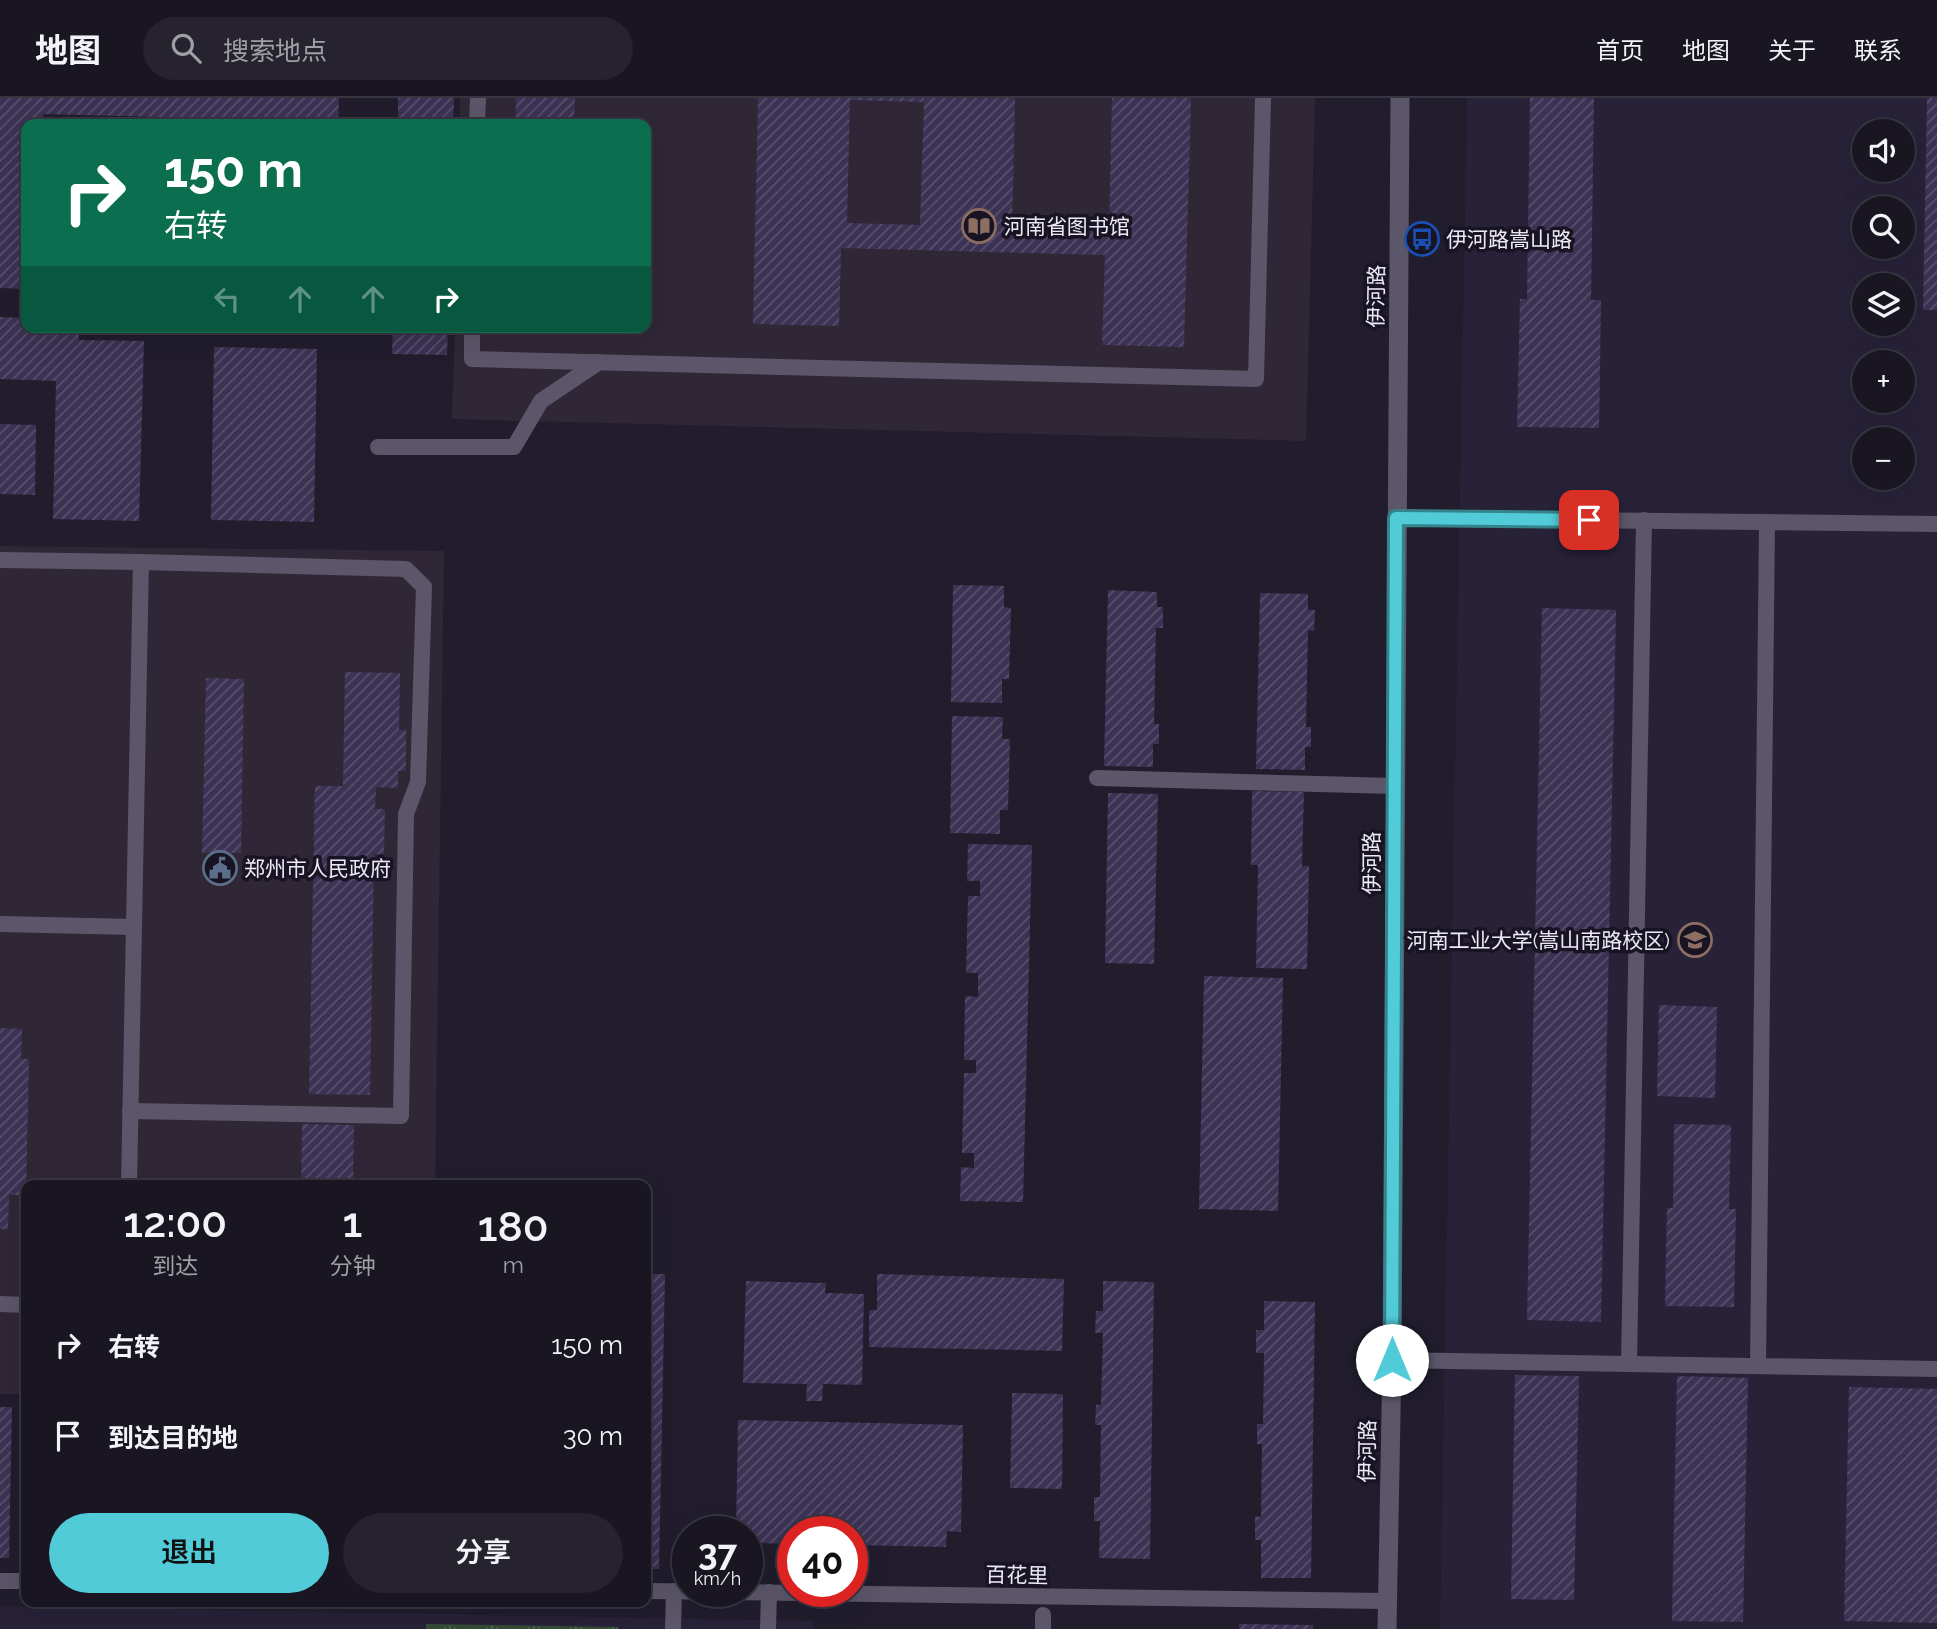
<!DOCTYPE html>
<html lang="zh">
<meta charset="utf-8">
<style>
body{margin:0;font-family:Raleway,"Noto Sans SC",sans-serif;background:#26232f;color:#f1f3f6;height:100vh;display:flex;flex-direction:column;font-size:26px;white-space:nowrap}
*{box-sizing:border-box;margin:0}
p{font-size:23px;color:#9f9fa5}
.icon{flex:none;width:38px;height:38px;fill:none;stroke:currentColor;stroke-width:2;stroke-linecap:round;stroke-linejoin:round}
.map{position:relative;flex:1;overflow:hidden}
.drawer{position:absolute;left:21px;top:1082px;width:630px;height:427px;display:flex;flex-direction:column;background:#191622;border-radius:14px;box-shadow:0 7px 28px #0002,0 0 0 2px #373540}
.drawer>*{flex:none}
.guide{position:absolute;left:21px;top:21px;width:630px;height:214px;border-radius:14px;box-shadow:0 7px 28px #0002,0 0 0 2px #373540;background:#0b6e4f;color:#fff;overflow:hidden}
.fabs{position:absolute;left:1852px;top:21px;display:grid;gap:14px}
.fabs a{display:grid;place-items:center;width:63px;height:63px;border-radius:50%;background:#191622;box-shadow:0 7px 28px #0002,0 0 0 2px #373540;font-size:35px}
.speed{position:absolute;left:672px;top:1418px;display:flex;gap:14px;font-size:35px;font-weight:700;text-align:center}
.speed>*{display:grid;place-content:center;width:91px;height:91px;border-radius:50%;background:#191622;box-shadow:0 7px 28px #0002,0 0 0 2px #373540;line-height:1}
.speed small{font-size:18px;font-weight:400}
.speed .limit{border:10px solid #d22;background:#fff;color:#111}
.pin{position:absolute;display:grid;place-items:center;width:60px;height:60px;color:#fff;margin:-30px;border-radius:14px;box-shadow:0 4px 10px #0006}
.me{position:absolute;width:77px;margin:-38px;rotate:0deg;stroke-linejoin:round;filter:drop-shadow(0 0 5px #0008)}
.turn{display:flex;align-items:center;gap:24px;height:147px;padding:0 28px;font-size:32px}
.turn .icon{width:91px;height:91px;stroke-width:2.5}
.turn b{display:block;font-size:49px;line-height:60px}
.lanes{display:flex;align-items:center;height:66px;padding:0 28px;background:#0003;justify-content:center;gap:35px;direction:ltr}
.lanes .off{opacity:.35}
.eta{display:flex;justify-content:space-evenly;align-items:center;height:119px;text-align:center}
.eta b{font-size:42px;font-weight:600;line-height:49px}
.action{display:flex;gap:14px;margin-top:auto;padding:14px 28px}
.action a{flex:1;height:80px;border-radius:42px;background:#52cbd8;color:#111;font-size:28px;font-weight:600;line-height:80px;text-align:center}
.action a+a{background:#26232f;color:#f1f3f6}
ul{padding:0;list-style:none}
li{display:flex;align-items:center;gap:21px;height:91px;padding:0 28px}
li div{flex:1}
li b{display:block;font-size:26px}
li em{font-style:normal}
header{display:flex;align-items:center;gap:42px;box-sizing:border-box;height:98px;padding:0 35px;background:#191622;border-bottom:2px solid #373540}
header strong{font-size:33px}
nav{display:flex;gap:38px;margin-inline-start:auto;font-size:24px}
.search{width:490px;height:63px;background:#26232f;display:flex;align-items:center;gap:18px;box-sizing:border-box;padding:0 24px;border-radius:38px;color:#9f9fa5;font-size:26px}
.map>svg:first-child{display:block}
.commercial{fill:#302736}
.built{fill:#282239;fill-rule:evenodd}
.grass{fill:url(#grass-tufts)}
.building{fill:url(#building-hatch);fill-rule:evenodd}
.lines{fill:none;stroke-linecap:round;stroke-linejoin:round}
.service{stroke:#5b5669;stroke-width:16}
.tertiary{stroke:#5b5669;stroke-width:19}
.route-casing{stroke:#35848c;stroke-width:18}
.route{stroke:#52cbd8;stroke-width:12}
.labels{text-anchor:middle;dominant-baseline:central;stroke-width:7;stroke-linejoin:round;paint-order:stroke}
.poi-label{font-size:21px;fill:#ece9f5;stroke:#181423;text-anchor:start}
.street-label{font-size:21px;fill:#ece9f5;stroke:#181423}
</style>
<header>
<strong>地图</strong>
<div class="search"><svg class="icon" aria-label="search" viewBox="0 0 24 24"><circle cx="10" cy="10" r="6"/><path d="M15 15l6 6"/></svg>搜索地点</div>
<nav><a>首页</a><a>地图</a><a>关于</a><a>联系</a></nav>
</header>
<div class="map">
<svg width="1937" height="1531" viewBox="0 0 1937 1531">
<defs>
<pattern id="grass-tufts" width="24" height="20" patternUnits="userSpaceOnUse" patternTransform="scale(1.75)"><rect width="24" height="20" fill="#344c36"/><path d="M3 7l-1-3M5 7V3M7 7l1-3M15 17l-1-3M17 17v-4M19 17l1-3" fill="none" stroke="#526654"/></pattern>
<pattern id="building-hatch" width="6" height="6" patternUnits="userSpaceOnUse" patternTransform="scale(1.75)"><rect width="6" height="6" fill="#3c3254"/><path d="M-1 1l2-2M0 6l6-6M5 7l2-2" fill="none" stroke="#58506d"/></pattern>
</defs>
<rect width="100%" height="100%" fill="#211d2d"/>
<g class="commercial">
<path d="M460 0H1315L1306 343 452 321 455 229H646V26H460Z"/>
<path d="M0 448 444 453 435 1087H26V1296H0Z"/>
</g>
<g class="built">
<path d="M1467 0H1937V1531H1440ZM1864 33H1902V72H1864ZM1864 110H1902V149H1864ZM1864 187H1902V226H1864ZM1864 264H1902V303H1864ZM1864 341H1902V380H1864Z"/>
<path d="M0 1508 814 1523V1531H0Z"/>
</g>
<path class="grass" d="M426 1526 618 1529V1531H426Z"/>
<g class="building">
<path d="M0 0H339L338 26H237V21L43 16 42 26H26V191L0 190Z"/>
<path d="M398 0H454L453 26H398Z"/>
<path d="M516 0H575L574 26H515Z"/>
<path d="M758 0H1015L1012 130 1109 132 1112 0H1191L1184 249 1102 247 1105 157 841 150 839 228 753 226ZM850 2 924 4 920 127 847 125Z"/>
<path d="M1530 0H1594L1591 202H1601L1599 330 1517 329 1520 201H1527Z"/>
<path d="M1927 0H1937V212H1923Z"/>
<path d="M0 219 26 220V229H79V242L144 243 139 423 53 421 56 283 0 281Z"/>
<path d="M393 229H448L447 257 392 256Z"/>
<path d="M214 249 317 251 314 424 211 422Z"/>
<path d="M0 326 36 327 35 397 0 396Z"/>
<path d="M953 487 1004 488V509L1011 510 1009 581H1002V605L951 604Z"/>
<path d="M1108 492 1157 494V509H1163V530H1156L1154 626H1159V646H1153V669L1104 668Z"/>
<path d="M1260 495 1308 496V512H1315L1314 533 1308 532 1306 629H1311V649H1305V672L1256 671Z"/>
<path d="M1542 510 1616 512 1601 1224 1527 1222Z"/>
<path d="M345 574 400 575 399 632H406V673H398V690L376 689 375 711H385L384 756H374L370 997 309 996 315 688H343Z"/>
<path d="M206 580 244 581 241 755H202Z"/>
<path d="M952 618 1003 619 1002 641H1010L1008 712H1000V736L950 735Z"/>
<path d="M1252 693 1304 694 1302 768H1309L1307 871 1256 870 1258 767H1251Z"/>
<path d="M1108 695 1158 696 1154 866 1105 865Z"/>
<path d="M968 746 1032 747 1023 1104 960 1103 961 1069 974 1070V1055H962L964 975H976V962H964L965 898 978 899V875H966L968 798H980V783H967Z"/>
<path d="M1204 878 1283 880 1278 1113 1199 1111Z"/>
<path d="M1659 907 1717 909 1715 1000 1657 998Z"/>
<path d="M0 930 22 931 21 961H29L26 1097H9L8 1131H0Z"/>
<path d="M302 1026 354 1027 353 1087H301Z"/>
<path d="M1674 1026 1731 1027 1729 1111H1736L1734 1209 1665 1208 1667 1110H1673Z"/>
<path d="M646 1176H665L659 1471H646Z"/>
<path d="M877 1176 1064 1181 1062 1253 869 1249V1212H877Z"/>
<path d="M746 1183 826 1185 825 1195 864 1196 862 1287 823 1286 822 1303H806L807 1286 743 1285Z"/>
<path d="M1103 1183 1154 1184 1150 1461 1099 1460 1100 1423H1094V1399H1100L1101 1327H1095L1096 1307H1101L1103 1235H1095L1096 1213H1103Z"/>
<path d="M1264 1203 1315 1204 1311 1480H1261V1442H1255V1418L1261 1419 1262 1346H1257V1326H1263L1264 1255H1256V1232H1264Z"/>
<path d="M1515 1277 1579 1278 1574 1502 1511 1501Z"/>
<path d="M1677 1278 1748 1280 1743 1524 1672 1523Z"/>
<path d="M1849 1289 1937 1291V1525L1844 1523Z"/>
<path d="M1012 1295 1063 1296 1062 1391 1010 1390Z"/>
<path d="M0 1309H12L9 1460H0Z"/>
<path d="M738 1322 963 1327 961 1434 947 1433 946 1449 852 1447V1433H793V1446L747 1445V1433H736Z"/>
<path d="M1239 1526 1313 1527V1531H1239Z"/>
</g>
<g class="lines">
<g class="service">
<path d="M477 26 478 0"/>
<path d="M472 229V261L1256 281 1263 0"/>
<path d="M378 349H514L541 303 599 264"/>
<path d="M1396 420 1937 426"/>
<path d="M0 462 141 464 129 1087"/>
<path d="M1097 680 1394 688"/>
<path d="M0 826 134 829"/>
<path d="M130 1013 401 1018 406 716 418 684 424 489 406 471 141 464"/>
<path d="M0 1206 26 1207"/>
<path d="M1392 1262 1937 1271"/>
<path d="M1629 1266 1644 422"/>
<path d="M1758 1268 1767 424"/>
<path d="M0 1483H26"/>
<path d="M646 1493 1387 1503"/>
<path d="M673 1531 674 1493"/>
<path d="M768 1531 769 1494"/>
<path d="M1043 1531V1517"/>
</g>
<path class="tertiary" d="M1387 1531 1392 1262 1400 0"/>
</g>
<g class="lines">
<g class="route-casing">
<path id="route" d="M1392 1262 1396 420 1589 422"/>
</g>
<use href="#route" class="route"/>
</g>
<defs>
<g id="library-ring" transform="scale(1.75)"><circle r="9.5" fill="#181423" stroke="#8d6e63" stroke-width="1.5"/><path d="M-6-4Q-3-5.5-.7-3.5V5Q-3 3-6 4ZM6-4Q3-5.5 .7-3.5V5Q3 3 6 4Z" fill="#8d6e63"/></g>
<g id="bus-ring" transform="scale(1.75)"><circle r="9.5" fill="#181423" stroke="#1a4fb4" stroke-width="1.5"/><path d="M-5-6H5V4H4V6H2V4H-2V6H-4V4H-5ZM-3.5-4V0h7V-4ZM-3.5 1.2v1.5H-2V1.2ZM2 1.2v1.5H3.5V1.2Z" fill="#1a4fb4"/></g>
<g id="civic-ring" transform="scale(1.75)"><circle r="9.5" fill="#181423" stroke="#5c6f8a" stroke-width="1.5"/><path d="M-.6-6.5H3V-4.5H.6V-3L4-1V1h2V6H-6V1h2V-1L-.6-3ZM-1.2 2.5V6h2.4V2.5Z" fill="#5c6f8a"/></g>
<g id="university-ring" transform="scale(1.75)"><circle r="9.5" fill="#181423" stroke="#8d6e63" stroke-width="1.5"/><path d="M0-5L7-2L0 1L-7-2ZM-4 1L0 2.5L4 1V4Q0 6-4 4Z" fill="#8d6e63"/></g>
</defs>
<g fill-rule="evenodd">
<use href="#library-ring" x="979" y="128"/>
<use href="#bus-ring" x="1422" y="141"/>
<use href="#civic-ring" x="220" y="770"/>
<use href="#university-ring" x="1695" y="842"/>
</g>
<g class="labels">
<g class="poi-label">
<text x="1004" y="128">河南省图书馆</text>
<text x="1446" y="141">伊河路嵩山路</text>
<text x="244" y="770">郑州市人民政府</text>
<text x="1670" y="842" text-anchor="end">河南工业大学(嵩山南路校区)</text>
</g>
<g class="street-label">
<text transform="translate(1376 198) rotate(-89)">伊河路</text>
<text transform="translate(1371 765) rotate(-90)">伊河路</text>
<text transform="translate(1367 1353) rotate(-89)">伊河路</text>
<text transform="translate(1017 1477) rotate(1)">百花里</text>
</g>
</g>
</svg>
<div class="fabs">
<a><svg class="icon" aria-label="sound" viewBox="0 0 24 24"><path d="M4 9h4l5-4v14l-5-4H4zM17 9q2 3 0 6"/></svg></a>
<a><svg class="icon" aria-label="search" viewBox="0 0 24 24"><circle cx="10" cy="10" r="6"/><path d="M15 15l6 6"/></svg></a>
<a><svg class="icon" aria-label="layers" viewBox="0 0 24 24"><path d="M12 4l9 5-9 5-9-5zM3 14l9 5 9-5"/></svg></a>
<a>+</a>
<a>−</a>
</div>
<div class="speed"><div>37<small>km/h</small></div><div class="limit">40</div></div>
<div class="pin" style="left:1589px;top:422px;background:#d93025"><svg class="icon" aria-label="arrive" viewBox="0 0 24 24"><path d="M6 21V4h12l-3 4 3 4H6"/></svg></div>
<svg class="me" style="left:1392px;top:1262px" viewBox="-20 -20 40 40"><circle r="19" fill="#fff"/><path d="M0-13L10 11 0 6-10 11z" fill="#52cbd8"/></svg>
<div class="guide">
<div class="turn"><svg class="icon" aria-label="right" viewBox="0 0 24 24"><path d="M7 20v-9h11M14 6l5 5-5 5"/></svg><div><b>150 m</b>右转</div></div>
<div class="lanes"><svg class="icon off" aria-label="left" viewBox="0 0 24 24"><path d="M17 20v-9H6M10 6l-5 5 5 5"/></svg><svg class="icon off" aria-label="ahead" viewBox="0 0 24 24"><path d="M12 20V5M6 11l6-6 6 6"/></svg><svg class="icon off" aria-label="ahead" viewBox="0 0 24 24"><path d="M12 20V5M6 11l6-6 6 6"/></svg><svg class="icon" aria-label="right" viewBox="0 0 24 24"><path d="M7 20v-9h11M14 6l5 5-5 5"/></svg></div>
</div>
<section class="drawer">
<div class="eta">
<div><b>12:00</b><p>到达</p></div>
<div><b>1</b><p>分钟</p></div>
<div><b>180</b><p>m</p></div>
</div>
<ul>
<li><svg class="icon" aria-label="right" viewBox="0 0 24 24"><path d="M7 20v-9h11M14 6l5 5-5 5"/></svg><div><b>右转</b></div><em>150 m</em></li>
<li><svg class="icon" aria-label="arrive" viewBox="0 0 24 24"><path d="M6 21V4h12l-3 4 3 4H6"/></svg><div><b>到达目的地</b></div><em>30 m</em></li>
</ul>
<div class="action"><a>退出</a><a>分享</a></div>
</section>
</div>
